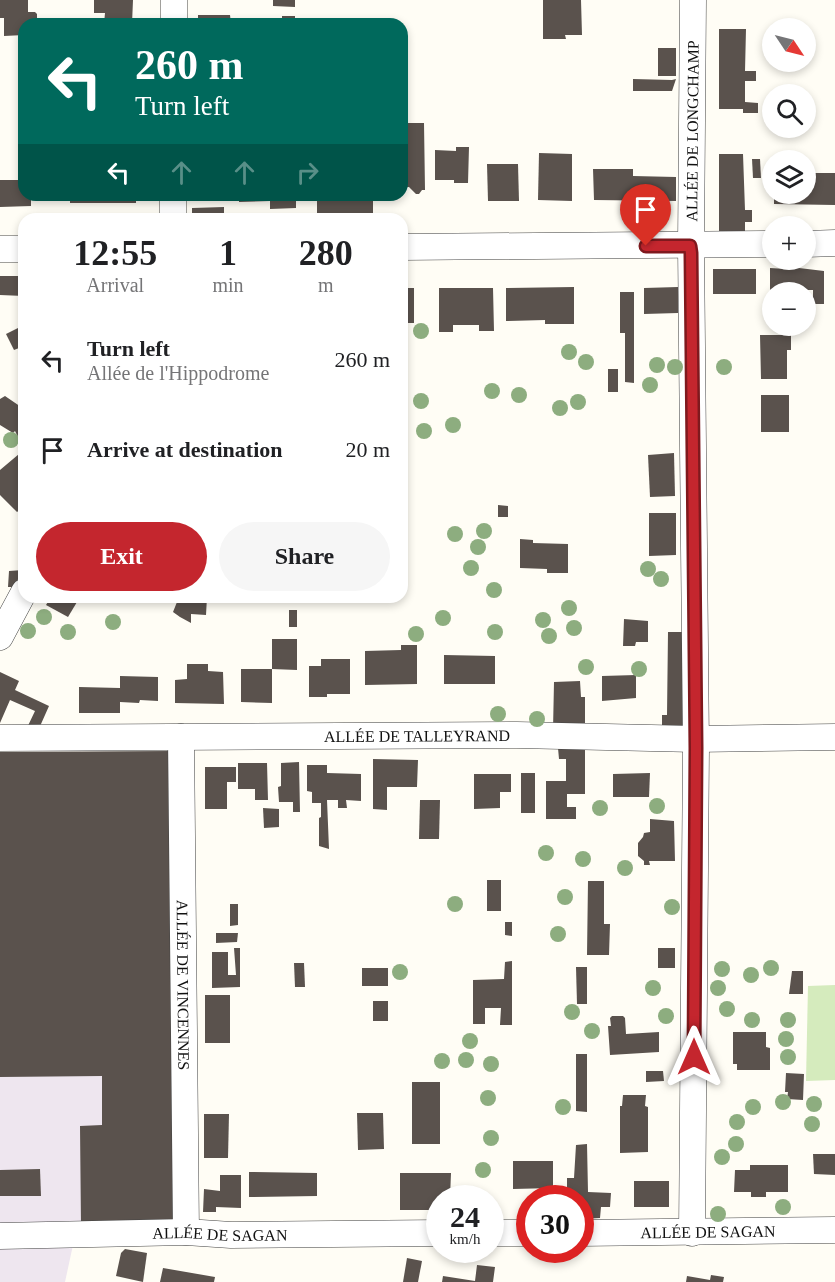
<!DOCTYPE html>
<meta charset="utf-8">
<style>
body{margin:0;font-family:Georgia,serif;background:#f6f6f6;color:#202124;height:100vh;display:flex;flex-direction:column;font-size:22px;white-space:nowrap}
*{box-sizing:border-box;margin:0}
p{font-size:20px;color:#757577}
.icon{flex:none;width:33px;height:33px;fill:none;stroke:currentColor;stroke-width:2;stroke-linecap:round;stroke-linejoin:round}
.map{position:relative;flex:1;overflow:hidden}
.details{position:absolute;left:18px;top:213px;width:390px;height:390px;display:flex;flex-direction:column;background:#fff;border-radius:18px;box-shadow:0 3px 9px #0003}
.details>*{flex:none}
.banner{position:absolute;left:18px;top:18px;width:390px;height:183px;border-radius:18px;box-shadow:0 3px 9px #0003;background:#00695c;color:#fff;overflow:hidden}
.needle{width:39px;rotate:125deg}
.tools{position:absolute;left:762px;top:18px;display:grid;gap:12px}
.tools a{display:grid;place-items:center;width:54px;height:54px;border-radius:50%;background:#fff;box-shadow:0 3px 9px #0003;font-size:30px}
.speed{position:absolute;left:426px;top:1185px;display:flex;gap:12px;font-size:30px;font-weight:700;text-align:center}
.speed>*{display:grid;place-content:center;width:78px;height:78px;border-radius:50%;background:#fff;box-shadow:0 3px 9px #0003;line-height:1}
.speed small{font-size:15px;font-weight:400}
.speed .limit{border:9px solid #d22;background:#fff;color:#111}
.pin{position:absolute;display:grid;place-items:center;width:51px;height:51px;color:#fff;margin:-62px -26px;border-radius:50% 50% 50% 0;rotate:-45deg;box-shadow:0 0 6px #0007}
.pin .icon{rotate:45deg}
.me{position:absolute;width:66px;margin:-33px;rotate:0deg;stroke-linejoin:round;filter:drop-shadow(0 0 4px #0008)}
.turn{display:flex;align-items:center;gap:21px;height:126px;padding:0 18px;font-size:27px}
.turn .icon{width:78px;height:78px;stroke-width:2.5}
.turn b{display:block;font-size:42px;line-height:51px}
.lanes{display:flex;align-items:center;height:57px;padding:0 18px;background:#0003;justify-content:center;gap:30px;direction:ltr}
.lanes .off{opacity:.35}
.eta{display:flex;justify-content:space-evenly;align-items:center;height:102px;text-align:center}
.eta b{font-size:36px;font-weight:600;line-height:42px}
.action{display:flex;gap:12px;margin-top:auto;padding:12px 18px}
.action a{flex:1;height:69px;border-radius:36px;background:#c4262e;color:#fff;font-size:24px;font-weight:600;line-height:69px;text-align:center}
.action a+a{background:#f6f6f6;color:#202124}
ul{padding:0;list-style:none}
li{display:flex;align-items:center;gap:18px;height:90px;padding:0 18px}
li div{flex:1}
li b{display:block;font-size:22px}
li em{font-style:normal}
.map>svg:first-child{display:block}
.industrial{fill:#eee6ef}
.green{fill:#d5ebbd}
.building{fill:#5a524d}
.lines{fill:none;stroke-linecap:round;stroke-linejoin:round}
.minor-casing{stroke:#444;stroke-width:27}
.minor{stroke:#fff;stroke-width:26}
.tree{fill:#8dad7f}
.route-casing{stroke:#7f191e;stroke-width:15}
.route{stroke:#c4262e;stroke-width:10}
.labels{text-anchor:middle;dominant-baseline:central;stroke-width:6;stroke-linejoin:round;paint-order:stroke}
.street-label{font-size:16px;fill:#111;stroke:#fff}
</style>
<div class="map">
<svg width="835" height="1282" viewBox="0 0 835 1282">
<rect width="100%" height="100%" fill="#fffdf5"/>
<path class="industrial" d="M0 752 174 1226 73 1245 65 1282H0Z"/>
<path class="green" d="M835 985V1080L806 1081 808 986Z"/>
<g class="building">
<path d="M0 0H28V12H35L37 14V19L35 21H28V24H24V35L4 36V18H0Z"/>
<path d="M94 0H133L132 24H104L105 13H94Z"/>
<path d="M273 0H295V7L273 6Z"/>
<path d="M543 0H581L582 35H565L566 39H543Z"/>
<path d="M198 15H230L231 24H198Z"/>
<rect x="282" y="16" width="13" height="8"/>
<path d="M719 29H746L745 71H756V81H745V102L758 103V113H743V109H719Z"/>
<rect x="658" y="48" width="18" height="28"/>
<path d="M633 79 672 80 676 79 672 91H633Z"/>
<path d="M404 123H424L425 190H422L419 194H416L409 187H402Z"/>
<path d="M456 147H469L468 183H454V180H435V150L456 151Z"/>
<path d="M539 153 572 154V201L538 200Z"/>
<path d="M719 154H743L745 210H752V222H745V235H719Z"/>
<path d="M752 159H760L761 178H753Z"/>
<path d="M487 164H518L519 201H488Z"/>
<path d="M593 169H633V176L676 177V201L594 200Z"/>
<path d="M806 173H835V205L774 204V194H806Z"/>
<path d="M0 180H24V195H31V206L0 207Z"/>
<rect x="70" y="195" width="66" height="8"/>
<path d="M239 195H296V208L270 209V201L239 202Z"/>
<path d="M317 195H373V213H347L346 219H317Z"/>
<path d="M224 207V219H192V208Z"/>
<path d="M786 264H799V268L824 271V304H813V290H770V268L786 269Z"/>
<rect x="713" y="269" width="43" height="25"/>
<path d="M0 276H24V296L0 295Z"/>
<path d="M574 287V324H545V320L506 321V288Z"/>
<path d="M678 287V313L644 314V288Z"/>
<rect x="402" y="288" width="12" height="35"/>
<path d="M439 288H493L494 331H479V325H453V332H439Z"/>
<path d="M620 292H634V383L625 382V333H620Z"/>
<path d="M24 325V346L14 350 6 334Z"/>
<path d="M760 335H791V350H787V379H761Z"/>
<rect x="608" y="369" width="10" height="23"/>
<rect x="761" y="395" width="28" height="37"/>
<path d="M5 396 24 409V431L19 439 15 431 13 433 0 425V399Z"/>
<path d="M674 453 675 496 650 497 648 455Z"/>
<path d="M19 454 24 460V497L21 500 24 504V507L17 512 0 495V470Z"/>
<path d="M498 505 508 506V517H498Z"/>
<path d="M649 513H676V555L649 556Z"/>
<path d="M520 539 533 540V543L568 544V573H547V569L520 568Z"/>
<path d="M23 570 14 587H8L9 571Z"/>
<path d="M51 597H80L68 617 46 605Z"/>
<path d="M179 597H207L206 615 191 614V623L180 617 173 612Z"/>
<rect x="289" y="610" width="8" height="17"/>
<path d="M624 619 648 621V642H636L635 646H623Z"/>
<path d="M668 632H685L684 729 662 728V715H667Z"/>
<path d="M272 639H297V670L272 669Z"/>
<path d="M401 645H417V684L365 685V651L401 650Z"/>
<path d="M444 655 495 656V684H444Z"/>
<path d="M321 659H350V694H327V697H309V666H321Z"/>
<path d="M187 664H208V671L223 672 224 704 175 703V680L187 679Z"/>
<path d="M241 669H272V703L241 702Z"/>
<path d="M0 672 19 681 15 690 49 706 37 733 25 732 35 711 10 700 0 723Z"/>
<path d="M636 675V698L602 701V676Z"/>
<path d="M120 676 158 677V701L140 700 139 703 120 702V713H79V687L120 688Z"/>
<path d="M580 681 581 697H585V730H553L554 682Z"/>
<path d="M558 748H585V794H567V807H576V819H546V781H566V759H559Z"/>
<path d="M171 751 174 1226H81L80 1126 102 1125V1076L0 1077V752Z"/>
<path d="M373 759 418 760 417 787H387V810L373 809Z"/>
<path d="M299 762 300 812H293V802H279L278 787 281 786V763Z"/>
<path d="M238 763H267L268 800H255V789H238Z"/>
<path d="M307 765H327V773L361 774V801L346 800 347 808H338V800H327L329 849 319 846V818L321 817V803H312V792L307 791Z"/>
<path d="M205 767H236V782H227V809H205Z"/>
<rect x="521" y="773" width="14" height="40"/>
<path d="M650 773 649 797H613V774Z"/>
<path d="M474 774H511V792H500V808L474 809Z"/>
<path d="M420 800H440L439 839H419Z"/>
<path d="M263 808 279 809V827L264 828Z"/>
<path d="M650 819 674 821 675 861H649L650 865H644V861L638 856V843L643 837 644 833 650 832Z"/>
<rect x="487" y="880" width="14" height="31"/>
<path d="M588 881H604V924H610L609 955H587Z"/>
<path d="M230 904H238V925L230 926Z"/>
<path d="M505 922H512V936L505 935Z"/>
<path d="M216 933H238L237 942 216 943Z"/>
<path d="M234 948H240V987L212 988V952H228V975H236Z"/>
<rect x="658" y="948" width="17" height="20"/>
<path d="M512 961V1025H500L501 1008H485V1024H473V980L504 979 505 962Z"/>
<path d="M294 963H304L305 987H295Z"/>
<path d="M576 967H587V1004H577Z"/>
<rect x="362" y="968" width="26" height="18"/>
<path d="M792 971H803V994H789Z"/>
<rect x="205" y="995" width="25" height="48"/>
<rect x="373" y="1001" width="15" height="20"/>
<path d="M612 1016H623L625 1018 626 1034 659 1032V1052L610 1055 608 1026H611L610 1018Z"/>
<path d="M733 1032H766V1047L770 1048V1070H737V1064H733Z"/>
<path d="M576 1054H587V1112L576 1111Z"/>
<path d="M646 1071H663L664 1081 646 1082Z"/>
<path d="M786 1073 804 1074 803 1100 787 1099 788 1092H785Z"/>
<rect x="412" y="1082" width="28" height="62"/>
<path d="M623 1095H646L645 1106 648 1107V1152L620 1153V1106H622Z"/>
<path d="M357 1113H383L384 1149 358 1150Z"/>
<path d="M204 1114H229L228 1158H204Z"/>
<path d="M587 1144 588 1192 611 1193 610 1207H601L600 1218 580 1219V1198H562V1189H567V1178H574L576 1145Z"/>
<path d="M813 1154H835V1175L814 1174Z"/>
<path d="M513 1161H553V1188L513 1189Z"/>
<path d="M750 1165H788V1192H766V1197H751V1192H734L735 1170H750Z"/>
<path d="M40 1169 41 1196H0V1170Z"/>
<path d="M249 1172 317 1173V1196L249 1197Z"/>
<path d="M400 1173H451L450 1198H440V1210H400Z"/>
<path d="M220 1175H241V1208L216 1207V1212H203L204 1189 220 1191Z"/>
<rect x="634" y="1181" width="35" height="26"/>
<path d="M125 1249 147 1253 143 1282 116 1276 121 1253Z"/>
<path d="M407 1258 422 1261 418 1282H403Z"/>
<path d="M477 1265 495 1267 493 1282H442L443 1276 475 1281Z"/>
<path d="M163 1268 215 1277 214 1282H160Z"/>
<path d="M711 1275 724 1277 723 1282H686L687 1276 710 1280Z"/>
</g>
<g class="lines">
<g class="minor-casing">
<g id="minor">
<path d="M174 24V0"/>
<path d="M173 219V195"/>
<path d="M806 244 835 243"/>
<path d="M402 247 772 244"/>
<path d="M0 249H24"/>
<path d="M0 637 24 592"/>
<path id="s1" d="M181 737 186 1232"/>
<path id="s2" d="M0 738 517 735 695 739 835 737"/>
<path d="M490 1233H530"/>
<path id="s3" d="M580 1233 835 1230"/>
<path id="s4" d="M692 1233 696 748 691 246 693 0"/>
<path id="s5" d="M0 1236 186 1232 231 1235 440 1233"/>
</g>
</g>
<use href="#minor" class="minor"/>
</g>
<g class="tree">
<circle cx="421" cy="331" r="8"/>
<circle cx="569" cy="352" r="8"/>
<circle cx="586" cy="362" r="8"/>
<circle cx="657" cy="365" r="8"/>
<circle cx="675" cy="367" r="8"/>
<circle cx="724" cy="367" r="8"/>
<circle cx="650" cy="385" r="8"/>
<circle cx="492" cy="391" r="8"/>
<circle cx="519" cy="395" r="8"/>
<circle cx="421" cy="401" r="8"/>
<circle cx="578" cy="402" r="8"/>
<circle cx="560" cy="408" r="8"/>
<circle cx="453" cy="425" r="8"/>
<circle cx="424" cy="431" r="8"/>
<circle cx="11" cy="440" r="8"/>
<circle cx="484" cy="531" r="8"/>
<circle cx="455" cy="534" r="8"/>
<circle cx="478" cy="547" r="8"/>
<circle cx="471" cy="568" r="8"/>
<circle cx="648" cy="569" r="8"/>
<circle cx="661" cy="579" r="8"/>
<circle cx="494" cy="590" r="8"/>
<circle cx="569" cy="608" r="8"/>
<circle cx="44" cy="617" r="8"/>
<circle cx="443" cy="618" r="8"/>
<circle cx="543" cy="620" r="8"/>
<circle cx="113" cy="622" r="8"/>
<circle cx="574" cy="628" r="8"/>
<circle cx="28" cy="631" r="8"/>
<circle cx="68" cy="632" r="8"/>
<circle cx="495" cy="632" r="8"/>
<circle cx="416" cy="634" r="8"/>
<circle cx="549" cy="636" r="8"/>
<circle cx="586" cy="667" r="8"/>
<circle cx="639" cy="669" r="8"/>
<circle cx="498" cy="714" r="8"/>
<circle cx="537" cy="719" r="8"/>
<circle cx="657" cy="806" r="8"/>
<circle cx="600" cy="808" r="8"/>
<circle cx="546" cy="853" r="8"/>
<circle cx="583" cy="859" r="8"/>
<circle cx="625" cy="868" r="8"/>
<circle cx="565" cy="897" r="8"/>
<circle cx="455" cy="904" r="8"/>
<circle cx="672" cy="907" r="8"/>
<circle cx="558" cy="934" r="8"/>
<circle cx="771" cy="968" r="8"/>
<circle cx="722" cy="969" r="8"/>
<circle cx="400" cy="972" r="8"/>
<circle cx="751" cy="975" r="8"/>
<circle cx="653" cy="988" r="8"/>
<circle cx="718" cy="988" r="8"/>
<circle cx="727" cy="1009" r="8"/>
<circle cx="572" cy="1012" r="8"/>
<circle cx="666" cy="1016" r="8"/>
<circle cx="752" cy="1020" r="8"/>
<circle cx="788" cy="1020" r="8"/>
<circle cx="592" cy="1031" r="8"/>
<circle cx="786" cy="1039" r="8"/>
<circle cx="470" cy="1041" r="8"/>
<circle cx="788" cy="1057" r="8"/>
<circle cx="466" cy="1060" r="8"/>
<circle cx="442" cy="1061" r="8"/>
<circle cx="491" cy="1064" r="8"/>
<circle cx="488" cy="1098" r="8"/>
<circle cx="783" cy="1102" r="8"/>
<circle cx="814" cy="1104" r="8"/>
<circle cx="563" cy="1107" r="8"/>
<circle cx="753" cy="1107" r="8"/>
<circle cx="737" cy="1122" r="8"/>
<circle cx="812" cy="1124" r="8"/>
<circle cx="491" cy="1138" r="8"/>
<circle cx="736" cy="1144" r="8"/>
<circle cx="722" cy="1157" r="8"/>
<circle cx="483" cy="1170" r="8"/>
<circle cx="783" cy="1207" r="8"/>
<circle cx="718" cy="1214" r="8"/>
</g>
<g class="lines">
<g class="route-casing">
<path id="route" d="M646 246H690L691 253 696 748 694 1057"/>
</g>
<use href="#route" class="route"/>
</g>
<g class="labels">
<g class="street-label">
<text stroke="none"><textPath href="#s4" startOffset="1102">ALLÉE DE LONGCHAMP</textPath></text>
<text stroke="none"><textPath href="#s2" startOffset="417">ALLÉE DE TALLEYRAND</textPath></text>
<text stroke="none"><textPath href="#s1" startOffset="248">ALLÉE DE VINCENNES</textPath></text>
<text stroke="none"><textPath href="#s3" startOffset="128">ALLÉE DE SAGAN</textPath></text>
<text stroke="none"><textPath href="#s5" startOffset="220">ALLÉE DE SAGAN</textPath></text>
</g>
</g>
</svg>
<div class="tools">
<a><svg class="needle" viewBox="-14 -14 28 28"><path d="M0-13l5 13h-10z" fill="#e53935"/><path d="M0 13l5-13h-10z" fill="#757577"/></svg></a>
<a><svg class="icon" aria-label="search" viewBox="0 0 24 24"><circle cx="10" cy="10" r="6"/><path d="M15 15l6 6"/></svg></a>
<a><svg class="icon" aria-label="layers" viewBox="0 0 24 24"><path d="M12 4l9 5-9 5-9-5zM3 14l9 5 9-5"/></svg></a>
<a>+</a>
<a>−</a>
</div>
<div class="speed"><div>24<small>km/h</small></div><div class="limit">30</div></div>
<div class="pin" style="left:646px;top:246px;background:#d93025"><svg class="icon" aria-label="arrive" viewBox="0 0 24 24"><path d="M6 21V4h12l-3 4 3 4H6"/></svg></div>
<svg class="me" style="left:694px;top:1057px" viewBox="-20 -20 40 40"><path d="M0-17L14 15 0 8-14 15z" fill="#c4262e" stroke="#fff" stroke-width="4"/></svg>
<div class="banner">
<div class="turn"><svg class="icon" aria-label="left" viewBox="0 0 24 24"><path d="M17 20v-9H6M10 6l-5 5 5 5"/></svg><div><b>260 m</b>Turn left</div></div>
<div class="lanes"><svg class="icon" aria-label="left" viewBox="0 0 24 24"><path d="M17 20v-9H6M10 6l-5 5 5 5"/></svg><svg class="icon off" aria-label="ahead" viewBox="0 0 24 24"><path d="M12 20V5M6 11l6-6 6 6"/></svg><svg class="icon off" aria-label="ahead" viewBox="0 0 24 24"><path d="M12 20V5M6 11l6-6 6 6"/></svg><svg class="icon off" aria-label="right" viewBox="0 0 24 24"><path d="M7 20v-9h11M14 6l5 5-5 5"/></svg></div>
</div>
<section class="details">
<div class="eta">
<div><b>12:55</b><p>Arrival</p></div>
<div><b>1</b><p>min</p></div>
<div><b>280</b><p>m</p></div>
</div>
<ul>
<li><svg class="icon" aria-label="left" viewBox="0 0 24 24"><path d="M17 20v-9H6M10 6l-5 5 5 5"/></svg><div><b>Turn left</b><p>Allée de l'Hippodrome</p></div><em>260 m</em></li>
<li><svg class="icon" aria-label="arrive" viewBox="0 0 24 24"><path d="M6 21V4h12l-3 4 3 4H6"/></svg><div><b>Arrive at destination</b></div><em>20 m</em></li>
</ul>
<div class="action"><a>Exit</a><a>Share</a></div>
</section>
</div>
